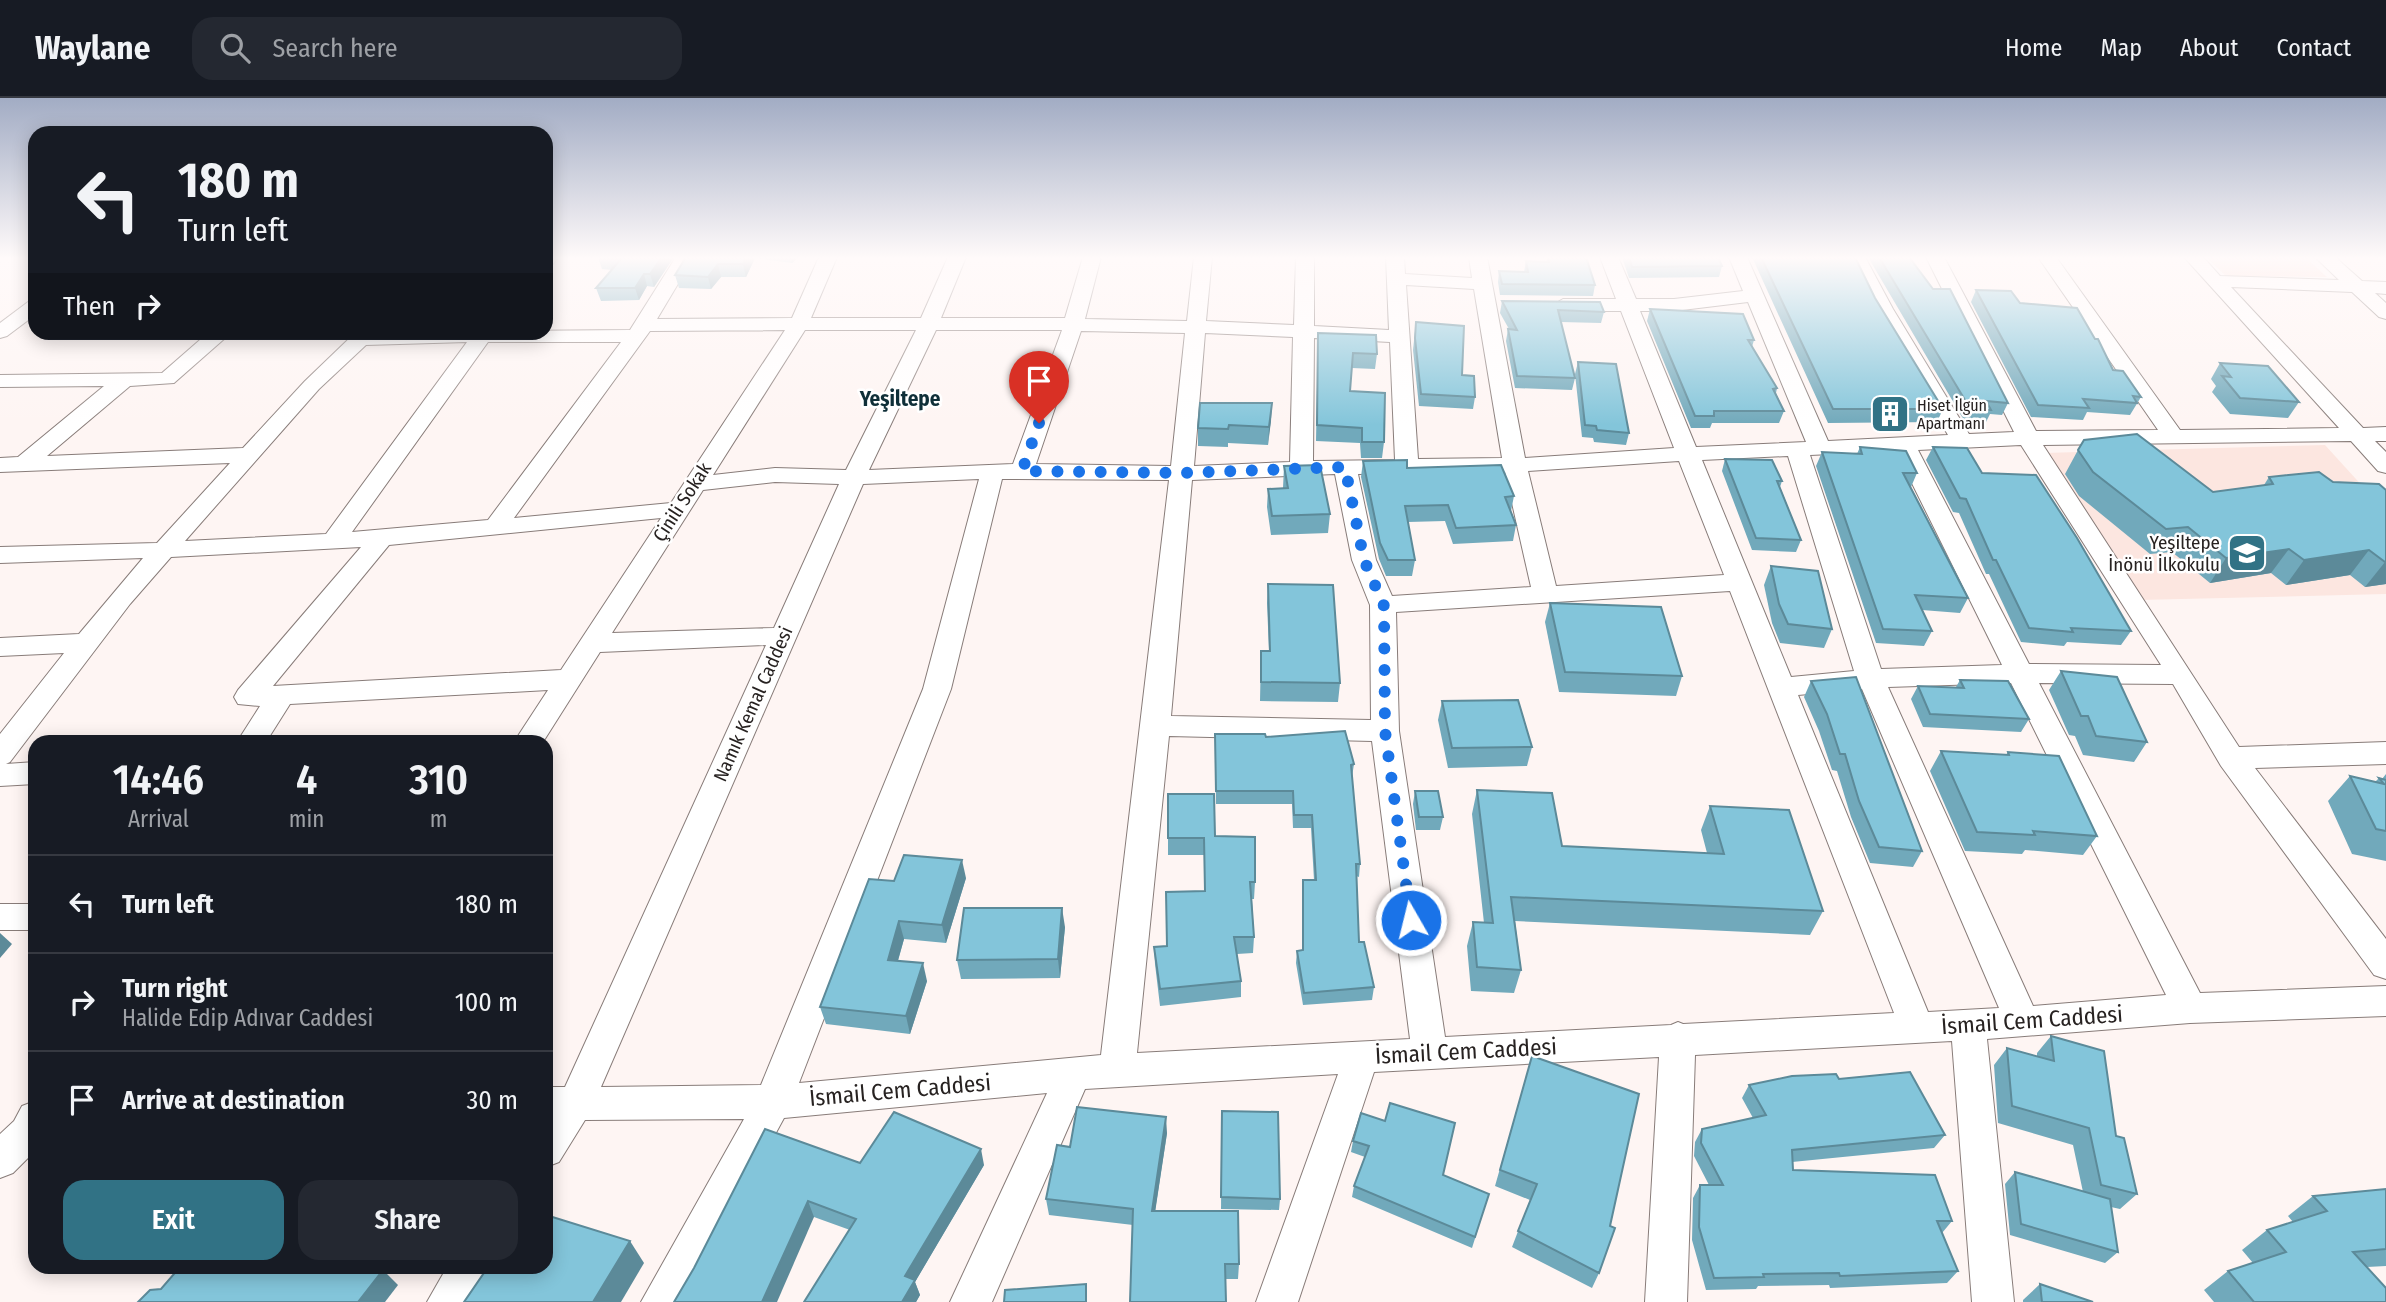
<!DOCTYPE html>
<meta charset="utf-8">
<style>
body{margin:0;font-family:"Fira Sans Condensed",sans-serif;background:#242831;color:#f1f3f6;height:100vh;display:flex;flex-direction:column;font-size:26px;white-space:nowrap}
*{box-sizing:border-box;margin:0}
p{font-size:23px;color:#9ea1a6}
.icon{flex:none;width:38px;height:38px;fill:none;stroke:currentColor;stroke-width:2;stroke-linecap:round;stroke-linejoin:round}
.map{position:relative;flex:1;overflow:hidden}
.sheet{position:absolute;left:28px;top:637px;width:525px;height:539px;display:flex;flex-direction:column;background:#171b24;border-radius:21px;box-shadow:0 4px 18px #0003}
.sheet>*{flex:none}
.top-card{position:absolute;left:28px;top:28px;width:525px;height:214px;border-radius:21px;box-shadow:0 4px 18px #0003;background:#171b24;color:#f1f3f6;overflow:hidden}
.pin{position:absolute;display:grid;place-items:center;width:60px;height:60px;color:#fff;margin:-72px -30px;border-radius:50% 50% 50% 0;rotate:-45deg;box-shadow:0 0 7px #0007}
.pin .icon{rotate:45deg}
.me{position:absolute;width:77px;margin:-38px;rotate:352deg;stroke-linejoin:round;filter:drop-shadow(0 0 5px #0008)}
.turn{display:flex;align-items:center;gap:24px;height:147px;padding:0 35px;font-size:32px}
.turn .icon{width:91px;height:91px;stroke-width:2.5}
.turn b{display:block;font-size:49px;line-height:60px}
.then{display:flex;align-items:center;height:66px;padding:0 35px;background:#0003;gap:14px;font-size:26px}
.eta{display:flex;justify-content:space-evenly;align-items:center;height:119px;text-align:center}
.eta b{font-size:42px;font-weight:600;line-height:49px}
.primary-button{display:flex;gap:14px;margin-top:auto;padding:14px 35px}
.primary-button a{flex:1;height:80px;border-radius:21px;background:#317285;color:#fff;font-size:28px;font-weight:600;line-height:80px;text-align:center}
.primary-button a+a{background:#242831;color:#f1f3f6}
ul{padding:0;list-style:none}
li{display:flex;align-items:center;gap:21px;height:98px;padding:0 35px;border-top:2px solid #363941}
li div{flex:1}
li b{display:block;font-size:26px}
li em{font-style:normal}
header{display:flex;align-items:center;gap:42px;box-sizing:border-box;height:98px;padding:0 35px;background:#171b24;border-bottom:2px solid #363941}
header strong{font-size:33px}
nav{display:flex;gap:38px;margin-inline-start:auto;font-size:24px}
.search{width:490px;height:63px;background:#242831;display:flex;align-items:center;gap:18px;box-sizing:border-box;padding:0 24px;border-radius:21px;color:#9ea1a6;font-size:26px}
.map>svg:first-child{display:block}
.built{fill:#fce6e0}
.green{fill:#fbd4c9}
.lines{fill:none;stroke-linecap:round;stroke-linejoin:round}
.minor-casing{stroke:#887c79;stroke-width:2}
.minor{fill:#fff;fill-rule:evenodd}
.wall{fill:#71a9bb}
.shaded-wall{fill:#5c8a99}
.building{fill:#83c5da;stroke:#5c8a99;stroke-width:2}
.route{stroke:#1a73e8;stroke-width:12;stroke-dasharray:0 21.6}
.labels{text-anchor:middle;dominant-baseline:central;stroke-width:5;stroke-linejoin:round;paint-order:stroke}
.far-poi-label{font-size:16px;fill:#272221;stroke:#fff;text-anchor:start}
.street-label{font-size:19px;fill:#272221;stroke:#fff}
.poi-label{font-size:19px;fill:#272221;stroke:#fff;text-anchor:end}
.far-district-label{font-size:21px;font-weight:bold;fill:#0f2f38;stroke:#fff}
.near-street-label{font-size:23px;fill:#272221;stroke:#fff}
</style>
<header>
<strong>Waylane</strong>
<div class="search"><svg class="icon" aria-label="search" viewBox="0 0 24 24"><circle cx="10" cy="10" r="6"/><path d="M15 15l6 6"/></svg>Search here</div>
<nav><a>Home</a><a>Map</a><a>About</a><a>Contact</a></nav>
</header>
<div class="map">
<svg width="2386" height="1204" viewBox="0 0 2386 1204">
<rect width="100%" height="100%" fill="#fef5f3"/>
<path class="built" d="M2325 347 2386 414V496L2139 502 2044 355Z"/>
<path class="green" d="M2206 159H2305L2327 179 2226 178Z"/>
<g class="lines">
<g class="minor-casing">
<g id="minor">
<path d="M546 159H558L553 166 546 168Z"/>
<path d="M676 159H694L657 221 792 220 819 159H837L811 220H921L948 159H966L941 220H1065L1083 159H1101L1085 221 1187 223 1194 159H1212L1206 223 1294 227 1296 159H1314V228L1389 232 1386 159H1404L1405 176 1472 180 1469 159H1487L1525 360 1674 350 1621 213H1563L1553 207 1563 201H1616L1600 159H1618L1636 201H1674L1743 193 1729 159H1747L1828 343 1948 337 1873 211 1847 159H1865L1893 211 1969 336 2014 334 1926 159H1944L2036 333 2158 332 2038 159H2056L2180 332 2339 330 2184 159H2203L2220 178 2339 182 2315 159H2335L2362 183 2386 184V196L2375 195 2386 205V221L2379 219 2352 194 2231 189 2363 330 2386 329V343H2375L2386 354V375L2378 373 2351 343 2043 347 2239 649 2386 644V666L2255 670 2386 841V881L2374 877 2221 668 2173 586 2039 585 2200 895 2386 888V918L2190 925 1987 941 2014 1204H1972L1952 943 1695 957 1687 1204H1645L1659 959 1374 974 1298 1204H1256L1338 976 1085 991 992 1204H950L1047 995 784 1020 684 1204H641L744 1021 585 1022 559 1064 546 1069V989H565L766 547 600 554 543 644H514L548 592 290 606 266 644H237L260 608 238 606 234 599 238 592 361 449 171 459 130 506 10 664 6 666 35 664V686L0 688V636L64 555 0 558V540L79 536 143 460 0 465V449L157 445 230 365 0 374V360L18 359 104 288 0 289V277L162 275 209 234H232L174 285 130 288 47 358 243 350 305 283 356 234 630 232ZM1406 187 1474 191 1502 360 1418 361ZM1748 204 1806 344 1696 349 1640 213H1674ZM785 232 671 405 514 420 650 233ZM805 232H916L846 372 775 370 713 377ZM936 232H1062L1013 366 869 372ZM1081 233 1185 235 1171 368 1036 366ZM1205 235 1293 239 1290 364 1194 368ZM1314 240 1390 244 1395 362 1313 363ZM467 244 326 436 185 443 319 291 366 247ZM488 244H621L488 422 352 434ZM2021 347 2161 567 2029 566 1918 352ZM1896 353 2002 567 1881 571 1810 357ZM1788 358 1854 573 1791 579 1702 362ZM1679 363 1724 477 1556 488 1528 373ZM1505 374 1531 489 1392 498 1376 462 1358 376ZM1335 376 1352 462 1370 507 1371 622 1171 618 1192 382ZM979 381 923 591 761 987 601 989 863 386ZM1002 381 1169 382 1101 957 799 985 951 591ZM775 384 839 386 774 530 612 535 703 392ZM661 420 561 572 273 588 389 447ZM1730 493 1894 915 1683 926 1678 924 1671 927 1445 939 1399 633 1396 514ZM2011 585 2166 897 2033 908 1888 589ZM1862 591 1999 910 1928 914 1798 597ZM1169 638 1372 643 1410 941 1137 955Z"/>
<path d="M35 202V217L7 238 0 240V225L28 204Z"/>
<rect x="0" y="806" width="35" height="26"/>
<path d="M35 1003V1053L13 1075 0 1080V1036L14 1023 22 1008Z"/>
<path d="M447 1169H490L471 1204H427Z"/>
</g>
</g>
<use href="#minor" class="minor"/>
</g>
<g class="wall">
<path d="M598 159H674L654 189 647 188 639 202 601 203 596 190 612 172 602 171Z"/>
<path d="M686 159H799L792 165 755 160 746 179H721L711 191 679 190 675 177Z"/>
<path d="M1547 159H1586L1595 187 1593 198 1500 197 1498 184 1499 173 1524 174 1526 163 1547 164Z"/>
<path d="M1622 159H1718L1722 168 1719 179 1629 180Z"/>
<path d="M1752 159H1855L1875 200 1943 311 1937 324 1828 325Z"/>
<path d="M1868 159H1909L2008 305 2002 317 1990 316 1986 324H1965Z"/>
<path d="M1976 192 2020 205 2113 272 2141 299 2130 317 2087 314 2083 322 2031 319 1971 204Z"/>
<path d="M1502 203 1604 214 1601 225 1561 224 1575 280 1572 292 1515 290 1506 243 1508 231H1509L1500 215Z"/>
<path d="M1650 211 1754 242 1752 249 1777 290 1776 295 1784 313 1779 325H1712L1710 330H1691L1647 223Z"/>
<path d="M1416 224 1462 277 1475 299 1473 311 1419 308 1413 252Z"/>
<path d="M1318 235 1377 256 1375 271 1352 270 1350 293 1384 344 1382 360H1361L1360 345 1316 343Z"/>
<path d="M1578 264 1629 335 1626 347 1594 344 1593 340 1582 339 1575 276Z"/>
<path d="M2220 265 2299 304 2288 320 2230 316 2212 294 2216 288 2211 281Z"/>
<path d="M1272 305 1268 347 1228 345V349L1198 348V330Z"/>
<path d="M1860 349 1917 375 1911 389 1968 500 1960 515 1922 512 1932 533 1924 548 1876 545 1816 368 1822 354 1857 356Z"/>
<path d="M1933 349 1982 375 2131 533 2121 547 2067 544 2064 548 2021 544 1989 476H1986L1959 415 1953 414 1926 362Z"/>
<path d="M2078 352 2213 394 2264 387 2269 379 2333 384 2379 386 2386 486 2365 489 2350 477 2286 487 2271 475 2210 485 2172 454 2150 456 2079 398 2065 376Z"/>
<path d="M1725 361 1782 383 1780 389 1801 442 1796 454 1752 452 1722 373Z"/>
<path d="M1363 363 1407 370 1514 398 1511 413 1516 427 1513 443 1453 446 1445 423 1408 424 1415 462 1412 478H1386L1379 461 1361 379Z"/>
<path d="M1284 368 1330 416 1328 435 1271 437 1267 409 1268 391 1283 390Z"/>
<path d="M1771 468 1832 531 1824 550 1780 545 1772 525 1764 487Z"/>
<path d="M1268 486 1340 585 1338 604 1260 603 1261 553H1269L1267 505Z"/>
<path d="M1550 505 1682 578 1676 598 1559 594 1545 524Z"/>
<path d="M2061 573 2147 644 2134 664 2083 657 2075 638 2069 637 2049 592Z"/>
<path d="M1960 582 2029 621 2021 634 1923 629 1911 601 1918 588 1956 589Z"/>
<path d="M1811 583 1922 753 1913 769 1870 765 1851 719 1837 673 1832 672 1819 633 1804 599Z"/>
<path d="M1442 603 1532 649 1527 668 1448 670 1438 622Z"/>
<path d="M1215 636 1266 639 1354 666 1352 679 1360 766 1359 779 1356 778 1359 844 1374 889 1372 902 1303 907 1296 865 1297 853 1302 852V795L1303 782H1314L1311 730H1293L1292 706H1216Z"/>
<path d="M1941 653 2006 657 2008 654 2097 738 2083 757 2025 752 2022 756 1965 753 1930 673Z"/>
<path d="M2386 676V763L2352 756 2328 703 2350 678 2375 684 2379 680 2382 681Z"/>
<path d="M1477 692 1562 748 1707 755 1701 732 1710 708 1823 813 1810 837 1515 823 1521 872 1514 895 1471 893 1467 848 1473 824 1484 825 1472 716Z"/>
<path d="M1415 693 1443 719 1440 732H1416L1413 706Z"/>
<path d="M1215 738 1255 784 1254 801H1252L1254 839 1253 855 1237 856 1241 883V899L1160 908 1155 866 1154 849 1167 848 1204 793V757H1168V740Z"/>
<path d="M966 780 946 845 904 841 898 863 927 883 910 936 826 926 820 909 894 783Z"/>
<path d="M1065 829 1060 880 961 881 957 862Z"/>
<path d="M2051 938 2116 1038 2137 1096 2120 1111 2111 1109 2118 1154 2105 1165 2010 1137 2005 1086 2015 1074 2083 1094 2073 1047 1998 1025 1994 967 2007 950 2037 959V955Z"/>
<path d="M1532 958 1599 1175 1592 1190 1512 1149 1530 1102 1495 1088Z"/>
<path d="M1839 981 1945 1037 1934 1050 1792 1064 1793 1072 1952 1123 1942 1135 1958 1173 1947 1185 1830 1190 1829 1187 1758 1188 1756 1191 1706 1192 1692 1142 1693 1100 1700 1087H1709L1694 1058 1695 1044 1702 1031 1753 1020 1742 1000 1749 987Z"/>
<path d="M1222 1013 1280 1101 1279 1112 1221 1111Z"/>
<path d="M1361 1015 1443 1077 1489 1096 1472 1150 1352 1099 1354 1088 1365 1059 1351 1054 1353 1043Z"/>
<path d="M1167 1035 1155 1113 1239 1166 1238 1181H1226L1133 1127 1049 1117 1046 1101 1070 1049Z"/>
<path d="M860 1065 984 1067 915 1184 920 1197 916 1204H804L850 1132 814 1119 694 1170Z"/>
<path d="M2386 1091V1168L2367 1169 2386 1204H2214L2204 1192 2228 1173 2253 1165 2242 1152 2267 1132 2293 1124 2288 1118 2313 1098Z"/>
<path d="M2040 1186 2093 1204H2023V1202Z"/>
</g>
<g class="shaded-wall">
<path d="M662 159H674L654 189 650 176Z"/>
<path d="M746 159H755V160L746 179 743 166Z"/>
<path d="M791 159H799L792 165Z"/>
<path d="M718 166 721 179 711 191 708 179Z"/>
<path d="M644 176 647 188 639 202 635 190Z"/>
<path d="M1272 305 1271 323 1268 347 1269 329Z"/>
<path d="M2289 451 2271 475 2210 485 2226 460Z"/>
<path d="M2369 452 2350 477 2286 487 2304 462Z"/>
<path d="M2385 464H2386V486L2365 489Z"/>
<path d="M962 762 966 780 946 845 942 827Z"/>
<path d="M1062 810 1065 829 1060 880 1058 861Z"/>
<path d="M899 823 904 841 893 879 888 862Z"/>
<path d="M0 835 12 846 0 860Z"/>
<path d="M923 865 927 883 910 936 906 918Z"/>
<path d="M1166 1019 1167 1035 1153 1128 1152 1113Z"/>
<path d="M981 1051 984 1067 915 1184 920 1197 916 1204H902L905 1178Z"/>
<path d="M808 1103 814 1119 777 1204H762Z"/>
<path d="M630 1143 644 1165 621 1204H593Z"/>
<path d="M383 1172 398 1187 385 1204H358Z"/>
</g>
<g class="building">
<path d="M598 159H662L650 176H644L635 190H596L622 160Z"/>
<path d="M686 159H746L743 166H718L708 179 675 177Z"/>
<path d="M1549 159H1586L1595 187 1502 186 1499 173 1528 174 1526 163 1549 164Z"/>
<path d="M1629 159H1718L1722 168 1632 169Z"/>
<path d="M1761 159H1855L1875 200 1943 311H1833Z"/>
<path d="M1879 159H1909L1933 191H1950L2008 305 1986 303 1991 312H1971Z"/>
<path d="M1976 192 2011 193 2020 205 2077 210 2095 241H2098L2113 272 2123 273 2141 299 2133 298 2137 305 2083 301 2089 310 2038 307Z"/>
<path d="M1502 203 1600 204 1604 214 1558 212 1575 280 1517 278 1508 231 1517 232Z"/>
<path d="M1650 211 1743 216 1754 242H1748L1777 290 1773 291 1784 313H1714V318H1695Z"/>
<path d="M1416 224 1464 228 1462 277 1474 278 1475 299 1421 296 1415 240Z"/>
<path d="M1318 235 1376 237 1377 256 1353 255 1350 293 1385 295 1384 344H1362V330L1317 327Z"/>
<path d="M1578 264 1616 266 1629 335 1597 332 1596 328 1585 327Z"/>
<path d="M2220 265 2268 268 2299 304 2240 300 2222 278 2231 279Z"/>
<path d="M1200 305H1272L1269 329 1229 327 1228 331 1198 330Z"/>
<path d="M2137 336 2213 394 2273 386 2269 379 2319 374 2333 384 2379 386 2386 392V464H2385L2369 452 2304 462 2289 451 2226 460 2188 429 2166 431 2093 374 2078 352 2084 342Z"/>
<path d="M1860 349 1906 353 1917 375H1903L1968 500 1915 497 1932 533 1883 531 1822 354 1862 356Z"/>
<path d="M1933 349 1967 350 1982 375 2036 377 2077 440 2131 533 2071 530 2073 534 2029 530 1996 462H1993L1966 401 1960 400Z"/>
<path d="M1725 361 1772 362 1782 383H1777L1801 442 1756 440Z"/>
<path d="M1407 362V370L1501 367 1514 398 1505 399 1516 427 1456 430 1448 407 1405 408 1415 462H1388L1380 445 1363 363Z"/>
<path d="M1320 367 1330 416 1272 418 1268 391 1288 390 1284 368Z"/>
<path d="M1771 468 1818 473 1832 531 1788 526 1779 506Z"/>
<path d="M1268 486 1333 487 1340 585 1261 584V553H1270Z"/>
<path d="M1550 505 1661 509 1682 578 1565 574Z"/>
<path d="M2061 573 2117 579 2147 644 2096 638 2088 618H2081Z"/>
<path d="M1856 579 1922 753 1879 749 1859 703 1845 656H1840L1827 616 1811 583Z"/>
<path d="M1960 582 2008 583 2029 621 1930 616 1918 588 1964 590Z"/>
<path d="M1518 602 1532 649 1452 650 1442 603Z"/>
<path d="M1345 633 1354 666 1351 667 1360 766H1356L1359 844H1364L1374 889 1304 895 1297 853 1303 852V782H1316L1312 717H1294L1293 693H1216L1215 636H1265L1266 639Z"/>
<path d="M1941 653 2009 657 2008 654 2059 658 2097 738 2033 733 2035 737 1977 734Z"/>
<path d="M2350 678 2384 686 2379 680 2386 682V733L2376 731Z"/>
<path d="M1477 692 1552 695 1562 748 1724 756 1710 708 1789 712 1823 813 1511 799 1521 872 1477 869 1473 824 1493 825Z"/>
<path d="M1415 693H1438L1443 719H1419Z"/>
<path d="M1168 696H1214L1215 738 1255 739V784H1250L1254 839H1234L1241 883 1160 891 1154 849 1167 848 1166 794 1205 793 1204 740H1168Z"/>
<path d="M904 757 962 762 942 827 899 823 888 862 923 865 906 918 820 909 869 781 894 783Z"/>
<path d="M964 810H1062L1058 861 957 862Z"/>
<path d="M2051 938 2104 953 2116 1038 2124 1040 2137 1096 2101 1087 2089 1030 2012 1008 2007 950 2054 963Z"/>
<path d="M1532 958 1639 996 1610 1128 1615 1130 1599 1175 1518 1133 1537 1086 1500 1072Z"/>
<path d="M1910 974 1945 1037 1792 1052 1793 1072 1935 1077 1952 1123H1937L1958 1173 1840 1178 1839 1175 1763 1176 1764 1179 1714 1180 1699 1129 1700 1087H1723L1701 1045 1702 1031 1766 1017 1749 987 1792 978 1836 976 1839 981Z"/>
<path d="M1390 1005 1455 1025 1443 1077 1489 1096 1475 1139 1354 1088 1369 1048 1353 1043 1361 1015 1385 1023Z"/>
<path d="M1077 1009 1166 1019 1152 1113H1238L1239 1166H1225L1226 1204H1130L1133 1111 1046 1101 1057 1047 1070 1049Z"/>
<path d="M1222 1013 1278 1014 1280 1101 1221 1099Z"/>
<path d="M894 1014 981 1051 905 1178 915 1182 902 1204H804L856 1121 808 1103 762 1204H674L694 1170 765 1031 860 1065Z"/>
<path d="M2015 1074 2110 1101 2118 1154 2021 1126Z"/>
<path d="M2386 1091V1151L2353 1154 2386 1190V1204H2254L2228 1173 2286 1154 2267 1132 2327 1113 2313 1098Z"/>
<path d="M546 1117 630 1143 593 1204H464L488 1169H546Z"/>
<path d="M180 1169H377L383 1172 358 1204H138L150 1192 161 1191Z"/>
<path d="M1086 1186V1204H1004L1005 1192Z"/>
<path d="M2040 1186 2093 1204H2042Z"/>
</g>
<linearGradient id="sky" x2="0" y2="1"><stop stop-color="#a2acc4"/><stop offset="0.49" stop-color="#fffafa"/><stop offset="1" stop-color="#fffafa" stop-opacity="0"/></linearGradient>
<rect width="2386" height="327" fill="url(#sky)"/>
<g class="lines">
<path class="route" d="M1039 325 1022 373 1182 375 1345 369 1364 462 1384 508 1385 633 1411 822"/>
</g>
<defs>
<g id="building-square" transform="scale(2.0125)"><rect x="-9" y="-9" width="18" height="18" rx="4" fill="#317285" stroke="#fff"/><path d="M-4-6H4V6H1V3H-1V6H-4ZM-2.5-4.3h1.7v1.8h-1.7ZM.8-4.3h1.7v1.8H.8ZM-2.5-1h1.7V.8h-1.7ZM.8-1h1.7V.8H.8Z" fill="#fff"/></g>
<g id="school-square" transform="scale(2.0125)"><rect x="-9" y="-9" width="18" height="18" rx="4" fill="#317285" stroke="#fff"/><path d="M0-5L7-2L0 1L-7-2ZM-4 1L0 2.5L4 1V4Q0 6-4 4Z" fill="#fff"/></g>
</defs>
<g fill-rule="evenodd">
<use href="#building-square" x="1890" y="316"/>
<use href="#school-square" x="2247" y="455"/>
</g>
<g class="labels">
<g class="far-poi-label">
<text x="1917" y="307">Hiset İlgün<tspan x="1917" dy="18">Apartmanı</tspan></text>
</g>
<g class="street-label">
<text transform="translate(682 404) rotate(-57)">Çinili Sokak</text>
<text transform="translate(753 606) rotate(-66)">Namık Kemal Caddesi</text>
</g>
<g class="poi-label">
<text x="2220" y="444">Yeşiltepe<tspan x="2220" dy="22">İnönü İlkokulu</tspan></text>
</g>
<g class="far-district-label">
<text x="900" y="301">Yeşiltepe</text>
</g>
<g class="near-street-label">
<text transform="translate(2032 922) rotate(-4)">İsmail Cem Caddesi</text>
<text transform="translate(1466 953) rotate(-3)">İsmail Cem Caddesi</text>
<text transform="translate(900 992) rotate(-5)">İsmail Cem Caddesi</text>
</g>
</g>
</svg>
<div class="pin" style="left:1039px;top:325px;background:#d93025"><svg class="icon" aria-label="arrive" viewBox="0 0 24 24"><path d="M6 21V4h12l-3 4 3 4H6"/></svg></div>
<svg class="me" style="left:1411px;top:822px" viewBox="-20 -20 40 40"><circle r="17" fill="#1a73e8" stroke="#fff" stroke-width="3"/><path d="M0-11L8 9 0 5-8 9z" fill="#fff"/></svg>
<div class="top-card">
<div class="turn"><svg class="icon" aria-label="left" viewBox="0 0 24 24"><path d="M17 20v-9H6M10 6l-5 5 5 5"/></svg><div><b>180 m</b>Turn left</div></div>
<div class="then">Then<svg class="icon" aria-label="right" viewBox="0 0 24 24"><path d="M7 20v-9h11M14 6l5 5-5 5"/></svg></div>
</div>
<section class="sheet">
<div class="eta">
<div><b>14:46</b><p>Arrival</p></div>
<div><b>4</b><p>min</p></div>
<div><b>310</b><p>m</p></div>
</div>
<ul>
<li><svg class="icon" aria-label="left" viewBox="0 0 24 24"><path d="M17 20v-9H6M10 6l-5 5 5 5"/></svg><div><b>Turn left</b></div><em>180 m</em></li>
<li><svg class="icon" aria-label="right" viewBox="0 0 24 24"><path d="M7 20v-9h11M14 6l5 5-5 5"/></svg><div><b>Turn right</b><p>Halide Edip Adıvar Caddesi</p></div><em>100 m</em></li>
<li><svg class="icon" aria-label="arrive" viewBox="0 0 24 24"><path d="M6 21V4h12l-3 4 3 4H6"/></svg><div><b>Arrive at destination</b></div><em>30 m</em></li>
</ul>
<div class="primary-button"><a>Exit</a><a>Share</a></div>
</section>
</div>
